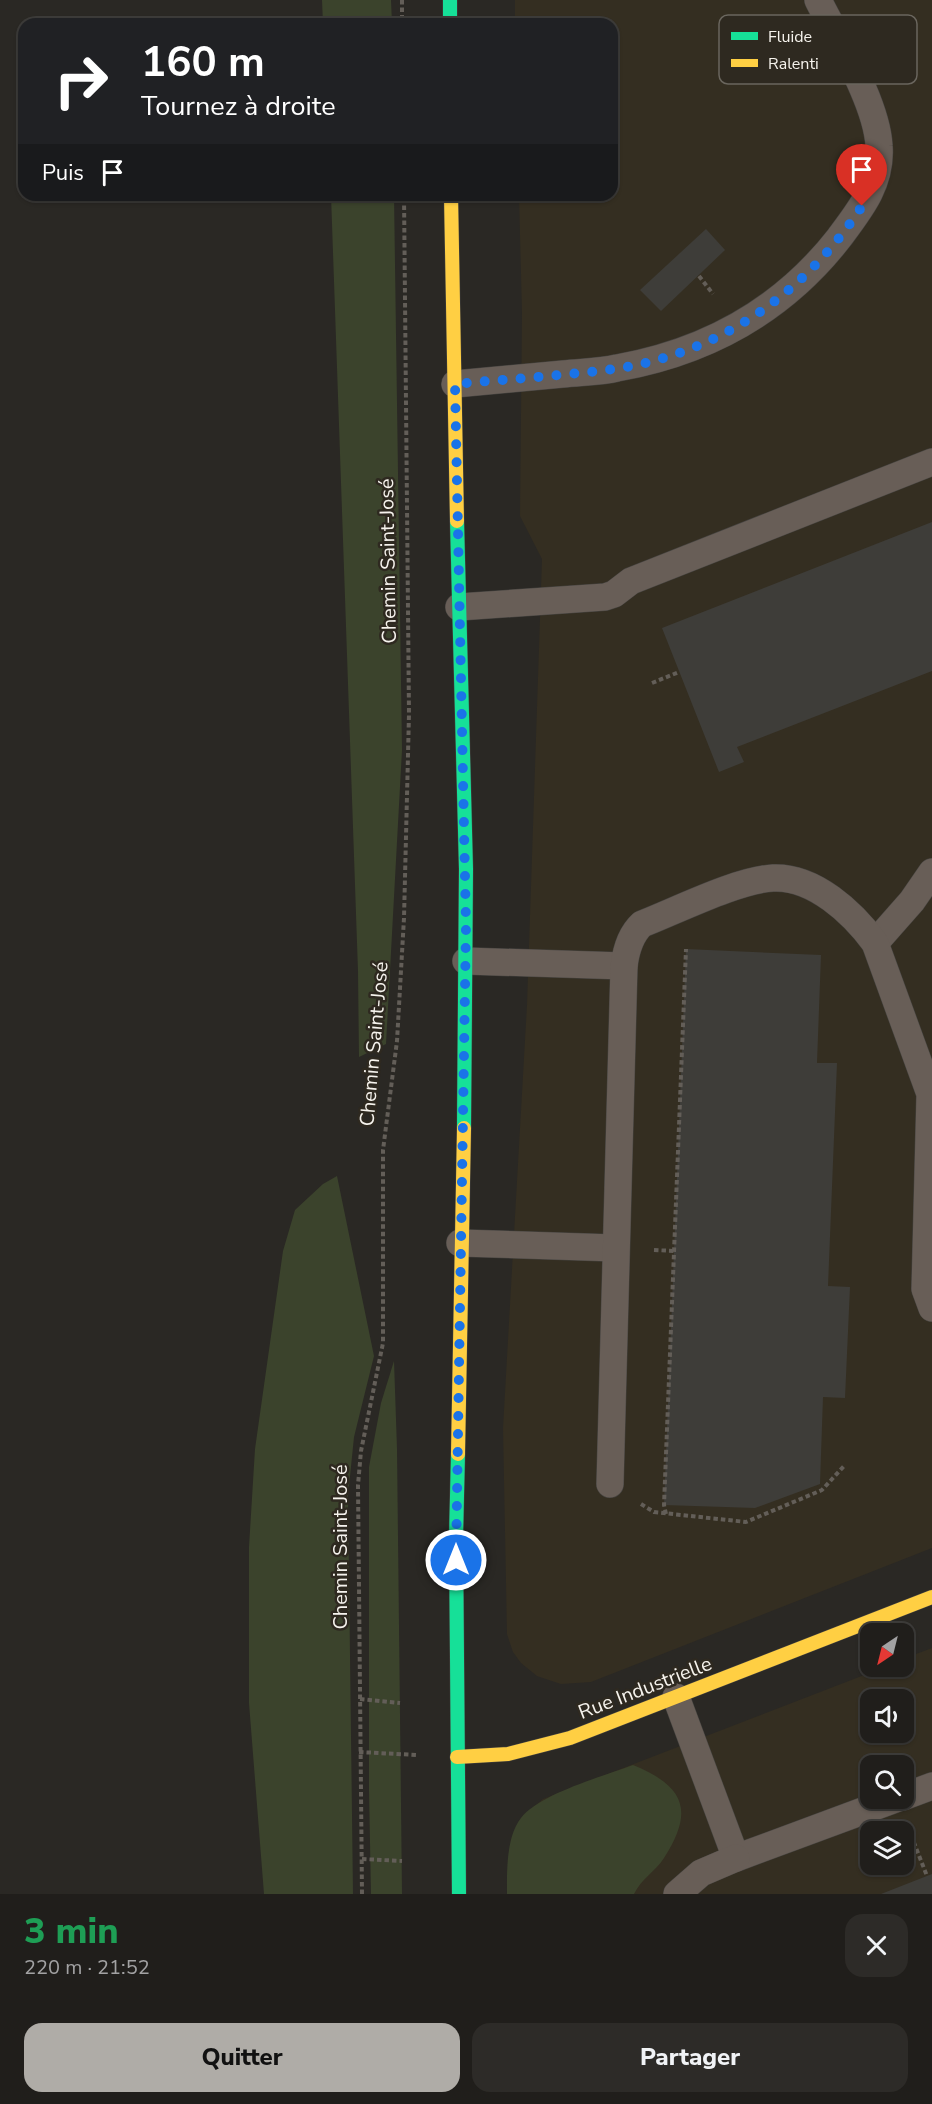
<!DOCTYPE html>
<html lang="fr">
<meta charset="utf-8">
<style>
body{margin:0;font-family:"Nunito Sans",sans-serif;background:#2d2b28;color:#f1f3f6;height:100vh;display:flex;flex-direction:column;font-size:22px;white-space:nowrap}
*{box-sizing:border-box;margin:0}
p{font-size:20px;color:#a2a2a3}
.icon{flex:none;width:33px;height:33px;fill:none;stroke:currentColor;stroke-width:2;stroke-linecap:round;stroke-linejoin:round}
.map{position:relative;height:1894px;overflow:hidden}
.side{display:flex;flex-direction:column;background:#201e1b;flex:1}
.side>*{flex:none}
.guide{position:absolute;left:18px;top:18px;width:600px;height:183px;border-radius:18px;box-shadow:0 2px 4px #0004,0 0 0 2px #3d3c3a;background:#202124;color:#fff;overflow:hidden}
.needle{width:39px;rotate:215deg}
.fabs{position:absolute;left:860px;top:1623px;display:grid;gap:12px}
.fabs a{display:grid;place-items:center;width:54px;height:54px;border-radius:12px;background:#201e1b;box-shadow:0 2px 4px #0004,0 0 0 2px #3d3c3a;font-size:30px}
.pin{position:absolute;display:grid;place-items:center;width:51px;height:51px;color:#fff;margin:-62px -26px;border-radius:50% 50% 50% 0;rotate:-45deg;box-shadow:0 0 6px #0007}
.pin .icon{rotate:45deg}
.me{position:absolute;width:66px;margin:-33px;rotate:0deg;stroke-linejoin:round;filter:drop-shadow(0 0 4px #0008)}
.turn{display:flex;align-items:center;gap:21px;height:126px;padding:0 24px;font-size:27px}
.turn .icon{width:78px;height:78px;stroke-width:2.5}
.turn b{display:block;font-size:42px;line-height:51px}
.then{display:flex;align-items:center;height:57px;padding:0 24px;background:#0003;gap:12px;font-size:22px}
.round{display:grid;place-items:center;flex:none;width:63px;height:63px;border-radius:18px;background:#2d2b28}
.overview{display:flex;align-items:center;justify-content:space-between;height:102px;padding:0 24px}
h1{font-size:36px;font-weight:800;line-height:45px;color:#1e9e55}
.primary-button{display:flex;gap:12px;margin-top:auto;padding:12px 24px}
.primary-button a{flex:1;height:69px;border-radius:18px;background:#afaca7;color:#111;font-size:24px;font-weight:800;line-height:69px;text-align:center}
.primary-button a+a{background:#2d2b28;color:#f1f3f6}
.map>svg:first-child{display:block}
.built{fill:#342e21;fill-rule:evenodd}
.green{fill:#3b432c}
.building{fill:#3e3d39}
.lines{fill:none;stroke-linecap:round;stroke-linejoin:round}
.lane-casing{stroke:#464441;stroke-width:28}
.fast-casing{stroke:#464441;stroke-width:15}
.slow-casing{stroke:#464441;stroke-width:15}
.path{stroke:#635e58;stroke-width:4;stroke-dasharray:4.5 3;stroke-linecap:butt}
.lane{stroke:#685e57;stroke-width:27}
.fast{stroke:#16e098;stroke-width:14}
.slow{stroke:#ffcf43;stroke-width:14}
.route{stroke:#1a73e8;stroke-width:10;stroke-dasharray:0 18}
.labels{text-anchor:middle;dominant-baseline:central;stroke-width:5;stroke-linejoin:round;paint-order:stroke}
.street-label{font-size:20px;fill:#f6f3ed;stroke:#2e2920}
.key{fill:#2e2920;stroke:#6a665e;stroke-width:1.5}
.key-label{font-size:16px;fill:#f6f3ed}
</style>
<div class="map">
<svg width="932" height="1894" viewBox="0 0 932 1894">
<rect width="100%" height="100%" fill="#2a2824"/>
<g class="built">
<path d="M515 0H932V1548L591 1682 561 1684 537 1676 521 1663 513 1652 507 1634 503 1428 527 1005 542 559 520 516 522 313 519 195H612V24H515Z"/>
<path d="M932 1648V1894H507L511 1841 521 1818 543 1799 885 1667 903 1666V1659ZM870 1700H903V1732H870ZM870 1766H903V1798H870ZM870 1832H903V1864H870Z"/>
</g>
<g class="green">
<path d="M322 0H391L392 24H323Z"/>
<path d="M331 195H394L402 750 386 1044 359 1057 358 971Z"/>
<path d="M337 1176 374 1356 354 1437 348 1496 353 1894H264L249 1703V1547L255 1449 283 1251 295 1210 323 1184Z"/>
<path d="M394 1361 397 1449 402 1894H371L369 1790V1467L381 1403Z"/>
<path d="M633 1765C684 1786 695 1810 664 1858 655 1872 642 1878 634 1894H507C507 1871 506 1837 521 1818 539 1794 604 1776 633 1765Z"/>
</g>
<g class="building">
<path d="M706 229 725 250 661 311 640 290Z"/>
<path d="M932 522V671L737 747 744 762 719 772 662 628Z"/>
<path d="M686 949 821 955 817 1063H837L828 1286 850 1287 845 1398 823 1397 820 1484 755 1508 664 1505Z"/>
<path d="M932 1874V1894H881Z"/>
</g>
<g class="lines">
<g class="lane-casing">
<g id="lane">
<path d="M455 384C491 381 527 377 563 374 581 372 600 372 617 368 707 352 782 311 839 238 860 210 882 183 879 146 877 103 838 40 818 0"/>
<path d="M459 607 605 597 614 594 631 581 932 462"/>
<path d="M875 943 912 901 932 872"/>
<path d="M466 961 624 966"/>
<path d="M460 1243 615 1248"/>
<path d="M610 1484 624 966C626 950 630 935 642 924 678 910 737 880 773 878 814 876 853 913 875 943L930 1094 925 1289 932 1308"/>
<path d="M676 1697 736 1858 898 1798"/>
<path d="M903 1797 932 1786"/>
<path d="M677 1894 701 1873 736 1858"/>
</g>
</g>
<g class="fast-casing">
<g id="fast">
<path d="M450 0V24"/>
<path d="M457 521 466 869 464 1128"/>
<path d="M458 1454 456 1538 459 1894"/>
</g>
</g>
<g class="slow-casing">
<g id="slow">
<path d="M451 195 457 521"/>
<path d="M458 1454 464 1128"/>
<path d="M457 1757 508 1754 570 1738 932 1597"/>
</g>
</g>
<g class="path">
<path d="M402 0V24"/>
<path d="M699 276 713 294"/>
<path d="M652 683 679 672"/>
<path d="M654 1250 674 1251"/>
<path d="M641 1504 654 1512 746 1522 822 1490 845 1465"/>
<path d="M666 1514 664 1505 686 949"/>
<path d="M360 1699 400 1703"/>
<path d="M359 1752 417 1755"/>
<path d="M911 1835 927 1876"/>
<path d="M362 1859 402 1861"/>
<path d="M362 1894 358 1485 361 1451 383 1343V1150L397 1041 404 918 409 714 404 195"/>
</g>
<use href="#lane" class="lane"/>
<use href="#fast" class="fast"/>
<use href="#slow" class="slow"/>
</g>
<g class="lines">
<path class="route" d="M456 1560 466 926 455 384C508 379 561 376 614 369 718 354 805 294 862 206"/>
</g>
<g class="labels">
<g class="street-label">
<text transform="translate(388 561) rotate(-91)">Chemin Saint-José</text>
<text transform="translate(374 1044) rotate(-85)">Chemin Saint-José</text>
<text transform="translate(340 1547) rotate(-90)">Chemin Saint-José</text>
<text transform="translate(645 1688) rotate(-21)">Rue Industrielle</text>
</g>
</g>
<rect x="719" y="15" width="198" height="69" rx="9" class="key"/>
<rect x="731" y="32" width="27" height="8" fill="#16e098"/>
<rect x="731" y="59" width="27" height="8" fill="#ffcf43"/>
<g class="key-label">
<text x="768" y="42">Fluide</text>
<text x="768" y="69">Ralenti</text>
</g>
</svg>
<div class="fabs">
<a><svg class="needle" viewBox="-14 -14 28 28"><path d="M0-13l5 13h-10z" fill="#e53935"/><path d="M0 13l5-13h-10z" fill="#a2a2a3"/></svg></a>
<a><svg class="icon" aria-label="sound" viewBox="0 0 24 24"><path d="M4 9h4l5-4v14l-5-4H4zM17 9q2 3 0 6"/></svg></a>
<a><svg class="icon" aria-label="search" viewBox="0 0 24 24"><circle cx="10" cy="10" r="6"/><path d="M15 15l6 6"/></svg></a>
<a><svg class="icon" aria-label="layers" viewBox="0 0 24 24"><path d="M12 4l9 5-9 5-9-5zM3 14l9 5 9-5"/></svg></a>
</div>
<div class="pin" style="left:862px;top:206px;background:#d93025"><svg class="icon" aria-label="arrive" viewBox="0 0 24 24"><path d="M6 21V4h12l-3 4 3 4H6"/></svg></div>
<svg class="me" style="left:456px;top:1560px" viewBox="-20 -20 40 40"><circle r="17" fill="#1a73e8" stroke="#fff" stroke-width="3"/><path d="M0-11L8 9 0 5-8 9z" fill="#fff"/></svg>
<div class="guide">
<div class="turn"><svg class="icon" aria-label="right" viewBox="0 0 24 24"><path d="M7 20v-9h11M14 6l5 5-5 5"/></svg><div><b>160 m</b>Tournez à droite</div></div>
<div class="then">Puis<svg class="icon" aria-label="arrive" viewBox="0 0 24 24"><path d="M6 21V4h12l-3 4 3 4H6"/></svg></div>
</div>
</div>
<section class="side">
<div class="overview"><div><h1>3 min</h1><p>220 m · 21:52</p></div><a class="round"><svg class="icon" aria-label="close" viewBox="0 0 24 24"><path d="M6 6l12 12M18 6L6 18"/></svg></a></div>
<div class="primary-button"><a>Quitter</a><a>Partager</a></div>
</section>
